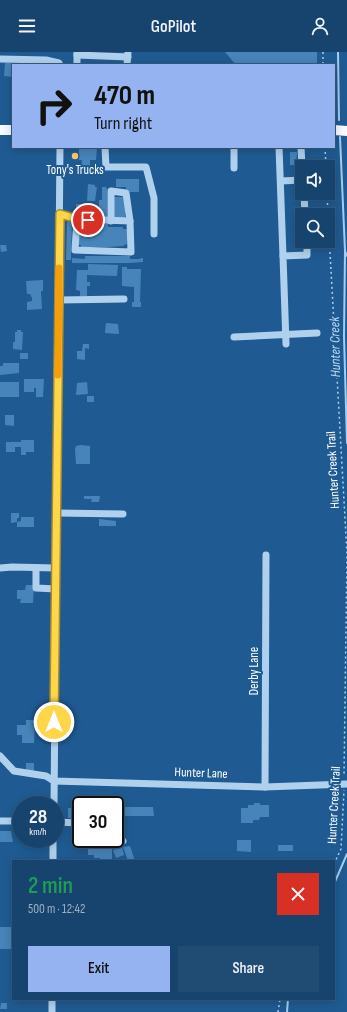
<!DOCTYPE html>
<meta charset="utf-8">
<style>
body{margin:0;font-family:"Sofia Sans Condensed",sans-serif;background:#204b73;color:#f1f3f6;height:100vh;display:flex;flex-direction:column;font-size:15px;white-space:nowrap}
*{box-sizing:border-box;margin:0}
p{font-size:13px;color:#9eb0c2}
.icon{flex:none;width:22px;height:22px;fill:none;stroke:currentColor;stroke-width:2;stroke-linecap:round;stroke-linejoin:round}
.map{position:relative;flex:1;overflow:hidden}
.sheet{position:absolute;left:12px;top:808px;width:323px;height:140px;display:flex;flex-direction:column;background:#17446e;border-radius:0px;box-shadow:0 2px 10px #0003,0 0 0 1px #365c81}
.sheet>*{flex:none}
.banner{position:absolute;left:12px;top:12px;width:323px;height:84px;border-radius:0px;box-shadow:0 2px 10px #0003,0 0 0 1px #365c81;background:#95b2f1;color:#111;overflow:hidden}
.fabs{position:absolute;left:295px;top:108px;display:grid;gap:8px}
.fabs a{display:grid;place-items:center;width:40px;height:40px;border-radius:0px;background:#17446e;box-shadow:0 2px 10px #0003,0 0 0 1px #365c81;font-size:20px}
.speed{position:absolute;left:12px;top:744px;display:flex;gap:8px;font-size:20px;font-weight:700;text-align:center}
.speed>*{display:grid;place-content:center;width:52px;height:52px;border-radius:50%;background:#17446e;box-shadow:0 2px 10px #0003,0 0 0 1px #365c81;line-height:1}
.speed small{font-size:10px;font-weight:400}
.speed .limit{border:2px solid #111;border-radius:6px;background:#fff;color:#111}
.pin{position:absolute;display:grid;place-items:center;width:34px;height:34px;color:#fff;margin:-17px;border:2px solid #fff;border-radius:50%;box-shadow:0 1px 4px #0007}
.me{position:absolute;width:44px;margin:-22px;rotate:0deg;stroke-linejoin:round;filter:drop-shadow(0 0 3px #0008)}
.turn{display:flex;align-items:center;gap:14px;height:84px;padding:0 16px;font-size:18px}
.turn .icon{width:52px;height:52px;stroke-width:2.5}
.turn b{display:block;font-size:28px;line-height:34px}
.round{display:grid;place-items:center;flex:none;width:42px;height:42px;border-radius:0px;background:#204b73}
.summary{display:flex;align-items:center;justify-content:space-between;height:68px;padding:0 16px}
h1{font-size:24px;font-weight:600;line-height:30px;color:#1e9e55}
.cta{display:flex;gap:8px;margin-top:auto;padding:8px 16px}
.cta a{flex:1;height:46px;border-radius:0px;background:#95b2f1;color:#111;font-size:16px;font-weight:600;line-height:46px;text-align:center}
.cta a+a{background:#204b73;color:#f1f3f6}
header{display:flex;justify-content:space-between;align-items:center;height:52px;padding:0 16px;background:#17446e;font-size:18px;font-weight:600}
.map>svg:first-child{display:block}
.lines{fill:none;stroke-linecap:round;stroke-linejoin:round}
.stream{stroke:#a4cdef;stroke-width:2}
.building{fill:#4784b9}
.path{stroke:#b0d1ee;stroke-width:1.5;stroke-dasharray:2 3;stroke-linecap:butt}
.minor{stroke:#b0d1ee;stroke-width:7}
.major{stroke:#f7fbff;stroke-width:10}
.route-casing{stroke:#a68a30;stroke-width:10}
.route{stroke:#ffd54a;stroke-width:7}
.slow{stroke:#f59e0b;stroke-width:7}
.poi-dot{fill:#fcc770;stroke:#1f5b92;stroke-width:1.5}
.labels{text-anchor:middle;dominant-baseline:central;stroke-width:4;stroke-linejoin:round;paint-order:stroke}
.poi-label{font-size:13px;fill:#fff;stroke:#1f5b92}
.street-label{font-size:13px;fill:#fff;stroke:#1f5b92}
.water-label{font-size:14px;font-style:italic;fill:#bcdbf5;stroke:#1f5b92}
</style>
<header><svg class="icon" aria-label="menu" viewBox="0 0 24 24"><path d="M4 6h16M4 12h16M4 18h16"/></svg>GoPilot<svg class="icon" aria-label="person" viewBox="0 0 24 24"><circle cx="12" cy="8" r="4"/><path d="M4 21q1-7 8-7t8 7"/></svg></header>
<div class="map">
<svg width="347" height="960" viewBox="0 0 347 960">
<rect width="100%" height="100%" fill="#1f5b92"/>
<g class="lines">
<g class="stream">
<path d="M338 0 339 68"/>
<path d="M340 85 345 199 347 204"/>
<path d="M345 199 344 284 347 391"/>
<path d="M334 832 347 802"/>
<path d="M287 960 288 947"/>
</g>
</g>
<g class="building">
<path d="M225 0H317V13H236Z"/>
<path d="M5 11H16V13H13V25L4 24Z"/>
<path d="M93 95 97 96 96 108H90V123H80L82 108H79V96Z"/>
<path d="M290 100H297L296 113H290Z"/>
<path d="M116 127H139V140H126V135H116Z"/>
<path d="M88 132 95 133V135H97L95 149H87Z"/>
<path d="M102 135H106L107 137V166H99V148H102Z"/>
<rect x="114" y="145" width="11" height="21"/>
<path d="M76 152H84V158L76 157Z"/>
<path d="M87 152 95 153V166H87Z"/>
<path d="M67 170H72L71 208H66Z"/>
<path d="M79 172H108V175H123V177H127V192L124 193V194L108 195H81V193H79Z"/>
<path d="M0 193H6L7 199 1 200Z"/>
<path d="M85 204H130V211H72V206L85 207Z"/>
<path d="M140 206H143V210L130 211V207H141Z"/>
<path d="M88 212 118 213 117 224 87 223V230H90V234H87V244H80V239L76 238 77 218H88Z"/>
<path d="M122 215H127V217H141L140 250H134V235L122 234Z"/>
<path d="M43 228V239H41L42 257 27 258V250L32 249V246L30 242H27L26 229Z"/>
<rect x="132" y="250" width="9" height="5"/>
<path d="M106 271 118 272 119 282 105 281Z"/>
<path d="M17 278H21V280H23L22 298 13 297V290H15V280H17Z"/>
<path d="M83 292H89V297L85 296V308L77 307V299H82Z"/>
<rect x="20" y="301" width="8" height="6"/>
<path d="M3 311H19V321L0 323V314H3Z"/>
<path d="M24 327H44L43 345H36V336H34V340H24Z"/>
<rect x="0" y="330" width="19" height="15"/>
<path d="M87 330 88 342 76 343 77 331Z"/>
<rect x="87" y="344" width="7" height="6"/>
<path d="M5 363H14V374L5 373Z"/>
<path d="M21 388H34V400H26V403H21V395H15V400H6V390H21Z"/>
<path d="M81 393 90 394V412H76L75 397 76 394Z"/>
<path d="M84 444H100L99 450H91L92 447H84Z"/>
<path d="M11 461H19V466H17V470L21 469V465H34V475H17V470L11 471Z"/>
<path d="M99 467 116 469V474H99Z"/>
<path d="M26 533H34L33 551H20L21 547H17V538H25Z"/>
<path d="M26 668H35L34 691H22V683H17V673H26Z"/>
<rect x="26" y="711" width="8" height="9"/>
<path d="M254 751H260V753H269V765H260L259 768H253V771H241V756H248V753H254Z"/>
<path d="M116 755H153L154 764H116L115 763Z"/>
<rect x="68" y="756" width="13" height="10"/>
<path d="M0 779H11L13 790H0Z"/>
<path d="M237 788H251V800L237 799Z"/>
<path d="M88 792H103V794L112 795V807H103V809H100V806H94V803H88Z"/>
<rect x="278" y="793" width="15" height="6"/>
<path d="M130 794 135 809H128L123 795Z"/>
<path d="M122 795 124 803 116 806 113 798Z"/>
<rect x="0" y="875" width="11" height="22"/>
<path d="M1 951H7V957H0Z"/>
</g>
<g class="lines">
<g class="path">
<path d="M323 0V13"/>
<path d="M325 95 326 115"/>
<path d="M327 141 328 163"/>
<path d="M328 165 347 502 344 724"/>
<path d="M334 812 341 797 344 738"/>
<path d="M278 960 280 947"/>
</g>
<g class="minor">
<path d="M77 3 128 5"/>
<path d="M0 7 46 8 59 11 60 13"/>
<path d="M77 13V0"/>
<path d="M127 13 128 0"/>
<path d="M105 95 106 115H146L154 146V182"/>
<path d="M279 95 283 204"/>
<path d="M301 95 302 115"/>
<path d="M234 116V95"/>
<path d="M281 129 302 128"/>
<path d="M304 141 305 163"/>
<path d="M60 162 77 167 130 169 131 200 75 198 77 167"/>
<path d="M111 169V139L126 141 130 169"/>
<path d="M59 248 124 247"/>
<path d="M234 285 317 281"/>
<path d="M286 292 283 204 307 203V189"/>
<path d="M57 461 123 462"/>
<path d="M0 516 12 515 56 516"/>
<path d="M36 516V536L56 537"/>
<path d="M0 704 14 719 46 724 54 729 265 735 347 732"/>
<path d="M265 735 266 503"/>
<path d="M54 753 60 95"/>
<path d="M0 769H21"/>
<path d="M55 770 81 771"/>
<path d="M105 787 112 793 123 789"/>
<path d="M53 809V787"/>
<path d="M52 960V947"/>
</g>
<g class="major">
<path d="M0 78H13"/>
<path d="M334 78 347 79"/>
</g>
</g>
<g class="lines">
<g class="route-casing">
<path id="route" d="M54 670 60 162 77 167 88 168"/>
</g>
<use href="#route" class="route"/>
<path class="slow" d="M58 323 59 216"/>
</g>
<circle class="poi-dot" cx="75" cy="104" r="4"/>
<g class="labels">
<g class="poi-label">
<text x="75" y="118">Tony's Trucks</text>
</g>
<g class="street-label">
<text transform="translate(333 418) rotate(-93)">Hunter Creek Trail</text>
<text transform="translate(254 619) rotate(-90)">Derby Lane</text>
<text transform="translate(201 721) rotate(2)">Hunter Lane</text>
<text transform="translate(334 753) rotate(-87)">Hunter Creek Trail</text>
</g>
<g class="water-label">
<text transform="translate(335 295) rotate(-91)">Hunter Creek</text>
</g>
</g>
</svg>
<div class="fabs">
<a><svg class="icon" aria-label="sound" viewBox="0 0 24 24"><path d="M4 9h4l5-4v14l-5-4H4zM17 9q2 3 0 6"/></svg></a>
<a><svg class="icon" aria-label="search" viewBox="0 0 24 24"><circle cx="10" cy="10" r="6"/><path d="M15 15l6 6"/></svg></a>
</div>
<div class="speed"><div>28<small>km/h</small></div><div class="limit">30</div></div>
<div class="pin" style="left:88px;top:168px;background:#d93025"><svg class="icon" aria-label="arrive" viewBox="0 0 24 24"><path d="M6 21V4h12l-3 4 3 4H6"/></svg></div>
<svg class="me" style="left:54px;top:670px" viewBox="-20 -20 40 40"><circle r="17" fill="#ffd54a" stroke="#fff" stroke-width="3"/><path d="M0-11L8 9 0 5-8 9z" fill="#fff"/></svg>
<div class="banner">
<div class="turn"><svg class="icon" aria-label="right" viewBox="0 0 24 24"><path d="M7 20v-9h11M14 6l5 5-5 5"/></svg><div><b>470 m</b>Turn right</div></div>
</div>
<section class="sheet">
<div class="summary"><div><h1>2 min</h1><p>500 m · 12:42</p></div><a class="round" style="background:#d93025;color:#fff"><svg class="icon" aria-label="close" viewBox="0 0 24 24"><path d="M6 6l12 12M18 6L6 18"/></svg></a></div>
<div class="cta"><a>Exit</a><a>Share</a></div>
</section>
</div>
